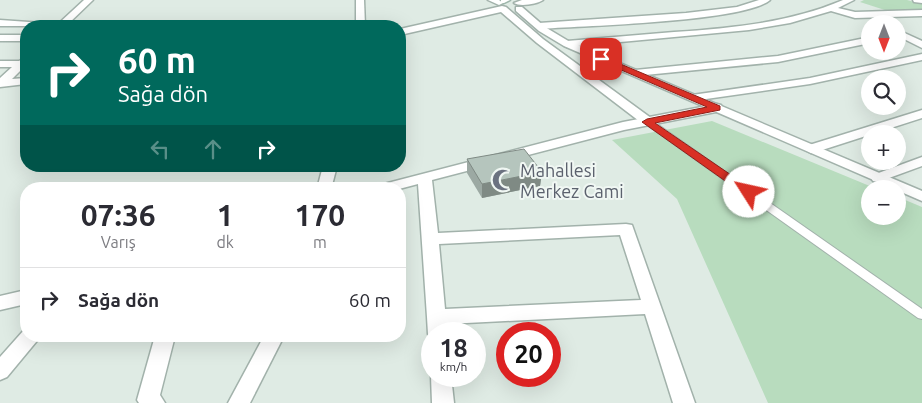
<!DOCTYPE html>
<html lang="tr">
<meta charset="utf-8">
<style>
body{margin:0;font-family:Ubuntu,sans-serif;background:#f7f7f7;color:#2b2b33;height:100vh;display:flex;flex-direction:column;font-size:19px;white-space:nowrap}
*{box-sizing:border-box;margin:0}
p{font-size:16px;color:#7c7c81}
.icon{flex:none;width:28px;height:28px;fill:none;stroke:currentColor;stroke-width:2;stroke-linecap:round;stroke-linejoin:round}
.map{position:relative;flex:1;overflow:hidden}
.side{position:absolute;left:20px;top:182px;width:386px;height:160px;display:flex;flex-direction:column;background:#fff;border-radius:20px;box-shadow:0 5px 20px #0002}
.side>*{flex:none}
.top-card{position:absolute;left:20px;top:20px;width:386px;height:152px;border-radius:20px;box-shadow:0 5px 20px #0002;background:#00695c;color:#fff;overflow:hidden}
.needle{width:32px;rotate:180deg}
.buttons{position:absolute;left:861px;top:15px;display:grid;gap:10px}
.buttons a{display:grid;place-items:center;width:45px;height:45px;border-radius:50%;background:#fff;box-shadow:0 5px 20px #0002;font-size:25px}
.speed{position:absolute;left:421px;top:322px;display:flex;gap:10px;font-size:25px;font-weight:700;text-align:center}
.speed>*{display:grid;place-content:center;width:65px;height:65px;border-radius:50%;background:#fff;box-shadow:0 5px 20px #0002;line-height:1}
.speed small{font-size:12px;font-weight:400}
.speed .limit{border:8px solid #d22;background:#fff;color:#111}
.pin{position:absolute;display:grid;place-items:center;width:42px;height:42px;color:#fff;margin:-21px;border-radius:10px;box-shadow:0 2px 8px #0006}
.me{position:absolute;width:55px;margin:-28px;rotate:305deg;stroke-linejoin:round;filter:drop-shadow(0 0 4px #0008)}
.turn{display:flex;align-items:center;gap:18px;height:105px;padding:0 15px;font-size:22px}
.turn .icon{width:65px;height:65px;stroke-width:2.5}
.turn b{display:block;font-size:35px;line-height:42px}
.lanes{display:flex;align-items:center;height:48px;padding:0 15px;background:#0003;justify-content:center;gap:25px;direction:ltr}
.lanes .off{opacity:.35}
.eta{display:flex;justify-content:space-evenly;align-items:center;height:85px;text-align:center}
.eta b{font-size:30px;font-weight:600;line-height:35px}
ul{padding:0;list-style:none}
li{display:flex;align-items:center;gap:15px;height:65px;padding:0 15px;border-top:1px solid #e1e1e2}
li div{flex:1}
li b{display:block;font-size:19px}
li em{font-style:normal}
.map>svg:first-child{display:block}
.green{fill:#b8dcbe}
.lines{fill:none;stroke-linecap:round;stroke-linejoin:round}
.service-casing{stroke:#a2b2ab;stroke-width:2}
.minor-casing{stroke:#a2b2ab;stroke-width:3}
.tertiary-casing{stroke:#a2b2ab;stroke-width:3}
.secondary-casing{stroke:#9eb6ab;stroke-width:3}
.service{fill:#fff;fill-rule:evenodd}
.minor{fill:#fff;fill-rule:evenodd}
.tertiary{fill:#fff;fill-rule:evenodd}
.secondary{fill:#fff;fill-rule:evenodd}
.wall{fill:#9ca9a3}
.shaded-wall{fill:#7f8a84}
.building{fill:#b5c5bd;stroke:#7f8a84}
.route{fill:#d93025;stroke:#8d1f18}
.labels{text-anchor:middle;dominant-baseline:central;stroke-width:4;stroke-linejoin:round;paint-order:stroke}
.worship-label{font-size:18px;fill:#5b616d;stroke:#f0f7f3;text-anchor:start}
</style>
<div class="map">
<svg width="922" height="403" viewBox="0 0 922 403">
<rect width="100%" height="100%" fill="#dfebe4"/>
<g class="green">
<path d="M864 0H907L922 4V12H891L860 2Z"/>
<path d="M712 121 877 189H870V216H898V197L922 207V403H768L677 199 612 140Z"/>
</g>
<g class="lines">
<g class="service-casing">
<path id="service" d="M644 119H650L922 309V319L918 318 644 123Z"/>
</g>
<g class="minor-casing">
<g id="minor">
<path d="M84 0H93L66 26H0V20L58 24Z"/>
<path d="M488 0H499L503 3 499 5Z"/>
<path d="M759 0H770C745 22 580 26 539 29L534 26 539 23 686 13 737 7Z"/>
<path d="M843 0H854L838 8 855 12 922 10V16L855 18 831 11 790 23 749 30 567 47 562 44 567 41C603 38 638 35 674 32 732 28 789 23 843 0Z"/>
<path d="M913 0H922V3L914 2Z"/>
<path d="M898 30 922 41V48L898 36Z"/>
<rect x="0" y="35" width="26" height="6"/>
<path d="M870 37V43L778 62 635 76 630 73 635 70 778 56Z"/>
<path d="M922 54V60L810 84 692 101 686 98 692 95 810 78Z"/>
<path d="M26 57V65L12 79 26 78V84L0 87V78L12 67H0V61H19Z"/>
<path d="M717 104 721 105 723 108 721 111 624 130 432 180 438 233 626 224 632 225 695 403H673L645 314 447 324 448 334H432L431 340 428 334 427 317 418 184 399 189H374L376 186 623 122ZM620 235 641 300 445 309 439 244Z"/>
<path d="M922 110V118L816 152 811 153 804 149 806 146Z"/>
<path d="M922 157V166L878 182 873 181 871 178 873 175Z"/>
<path d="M24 330H26V336H41L7 377 0 380V357Z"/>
<path d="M155 336H175L160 395 165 403H139L137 400Z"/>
<path d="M432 372V376H451L454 403H432L431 376Z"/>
</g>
</g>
<g class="tertiary-casing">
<g id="tertiary">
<path d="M356 0H364L365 26H356Z"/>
<path d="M543 0C537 4 520 7 514 3L522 0Z"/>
<path d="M502 6 506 7 543 39 651 118 653 121 651 124H643L537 43 501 12 400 35V29Z"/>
<path d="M516 7H522L545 27 570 42 922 191V201L564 46 539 31 516 11Z"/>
<path d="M323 166H337L331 189H317Z"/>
<path d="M26 290V304L0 310V296Z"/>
<path d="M264 336H284L250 403H228Z"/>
</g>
</g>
<g class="secondary-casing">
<path id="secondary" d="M501 0H510L504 3H501Z"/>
</g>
<use href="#service" class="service"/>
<use href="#minor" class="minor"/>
<use href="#tertiary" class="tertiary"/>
<use href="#secondary" class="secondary"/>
</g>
<path class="wall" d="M467 159 542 172 540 186 482 198 467 173Z"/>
<path class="shaded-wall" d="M542 172 540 186 482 198V184Z"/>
<path class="building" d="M524 149 542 172 482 184 467 159Z"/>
<path class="route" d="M598 57H604L720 106V110L655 123 753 190 754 192 753 195H745L642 122 647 119 707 107 598 60Z"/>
<defs>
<g id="mosque-bare" transform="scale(1.725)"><path d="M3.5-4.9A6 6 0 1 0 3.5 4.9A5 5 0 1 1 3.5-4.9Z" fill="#6b7280" stroke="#f0f7f3" stroke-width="2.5" paint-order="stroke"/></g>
</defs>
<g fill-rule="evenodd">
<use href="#mosque-bare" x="503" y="180"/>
</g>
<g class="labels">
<g class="worship-label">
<text x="520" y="170">Mahallesi<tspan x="520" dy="21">Merkez Cami</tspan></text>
</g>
</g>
</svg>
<div class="buttons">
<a><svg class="needle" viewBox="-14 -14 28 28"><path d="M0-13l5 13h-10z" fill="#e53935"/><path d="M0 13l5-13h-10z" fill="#7c7c81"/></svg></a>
<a><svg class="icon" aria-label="search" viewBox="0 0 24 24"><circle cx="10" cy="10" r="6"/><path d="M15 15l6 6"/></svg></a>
<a>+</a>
<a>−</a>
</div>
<div class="speed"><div>18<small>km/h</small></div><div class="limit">20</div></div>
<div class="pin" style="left:601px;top:59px;background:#d93025"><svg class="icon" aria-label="arrive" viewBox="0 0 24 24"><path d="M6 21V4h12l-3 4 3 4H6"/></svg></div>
<svg class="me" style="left:749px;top:192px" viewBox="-20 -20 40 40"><circle r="19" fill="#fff"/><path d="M0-13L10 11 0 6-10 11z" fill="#d93025"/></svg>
<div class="top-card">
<div class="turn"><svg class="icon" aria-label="right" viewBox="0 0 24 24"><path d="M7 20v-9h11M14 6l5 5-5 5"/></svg><div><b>60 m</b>Sağa dön</div></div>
<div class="lanes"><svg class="icon off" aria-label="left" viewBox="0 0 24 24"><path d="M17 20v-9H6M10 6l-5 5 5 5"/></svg><svg class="icon off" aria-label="ahead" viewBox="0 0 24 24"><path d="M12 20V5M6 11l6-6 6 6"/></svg><svg class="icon" aria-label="right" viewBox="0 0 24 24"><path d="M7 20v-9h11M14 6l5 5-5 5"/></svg></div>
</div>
<section class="side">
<div class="eta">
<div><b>07:36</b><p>Varış</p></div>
<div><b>1</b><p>dk</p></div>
<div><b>170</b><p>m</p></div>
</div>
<ul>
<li><svg class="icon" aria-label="right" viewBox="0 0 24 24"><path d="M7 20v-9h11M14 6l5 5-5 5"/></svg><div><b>Sağa dön</b></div><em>60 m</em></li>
</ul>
</section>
</div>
